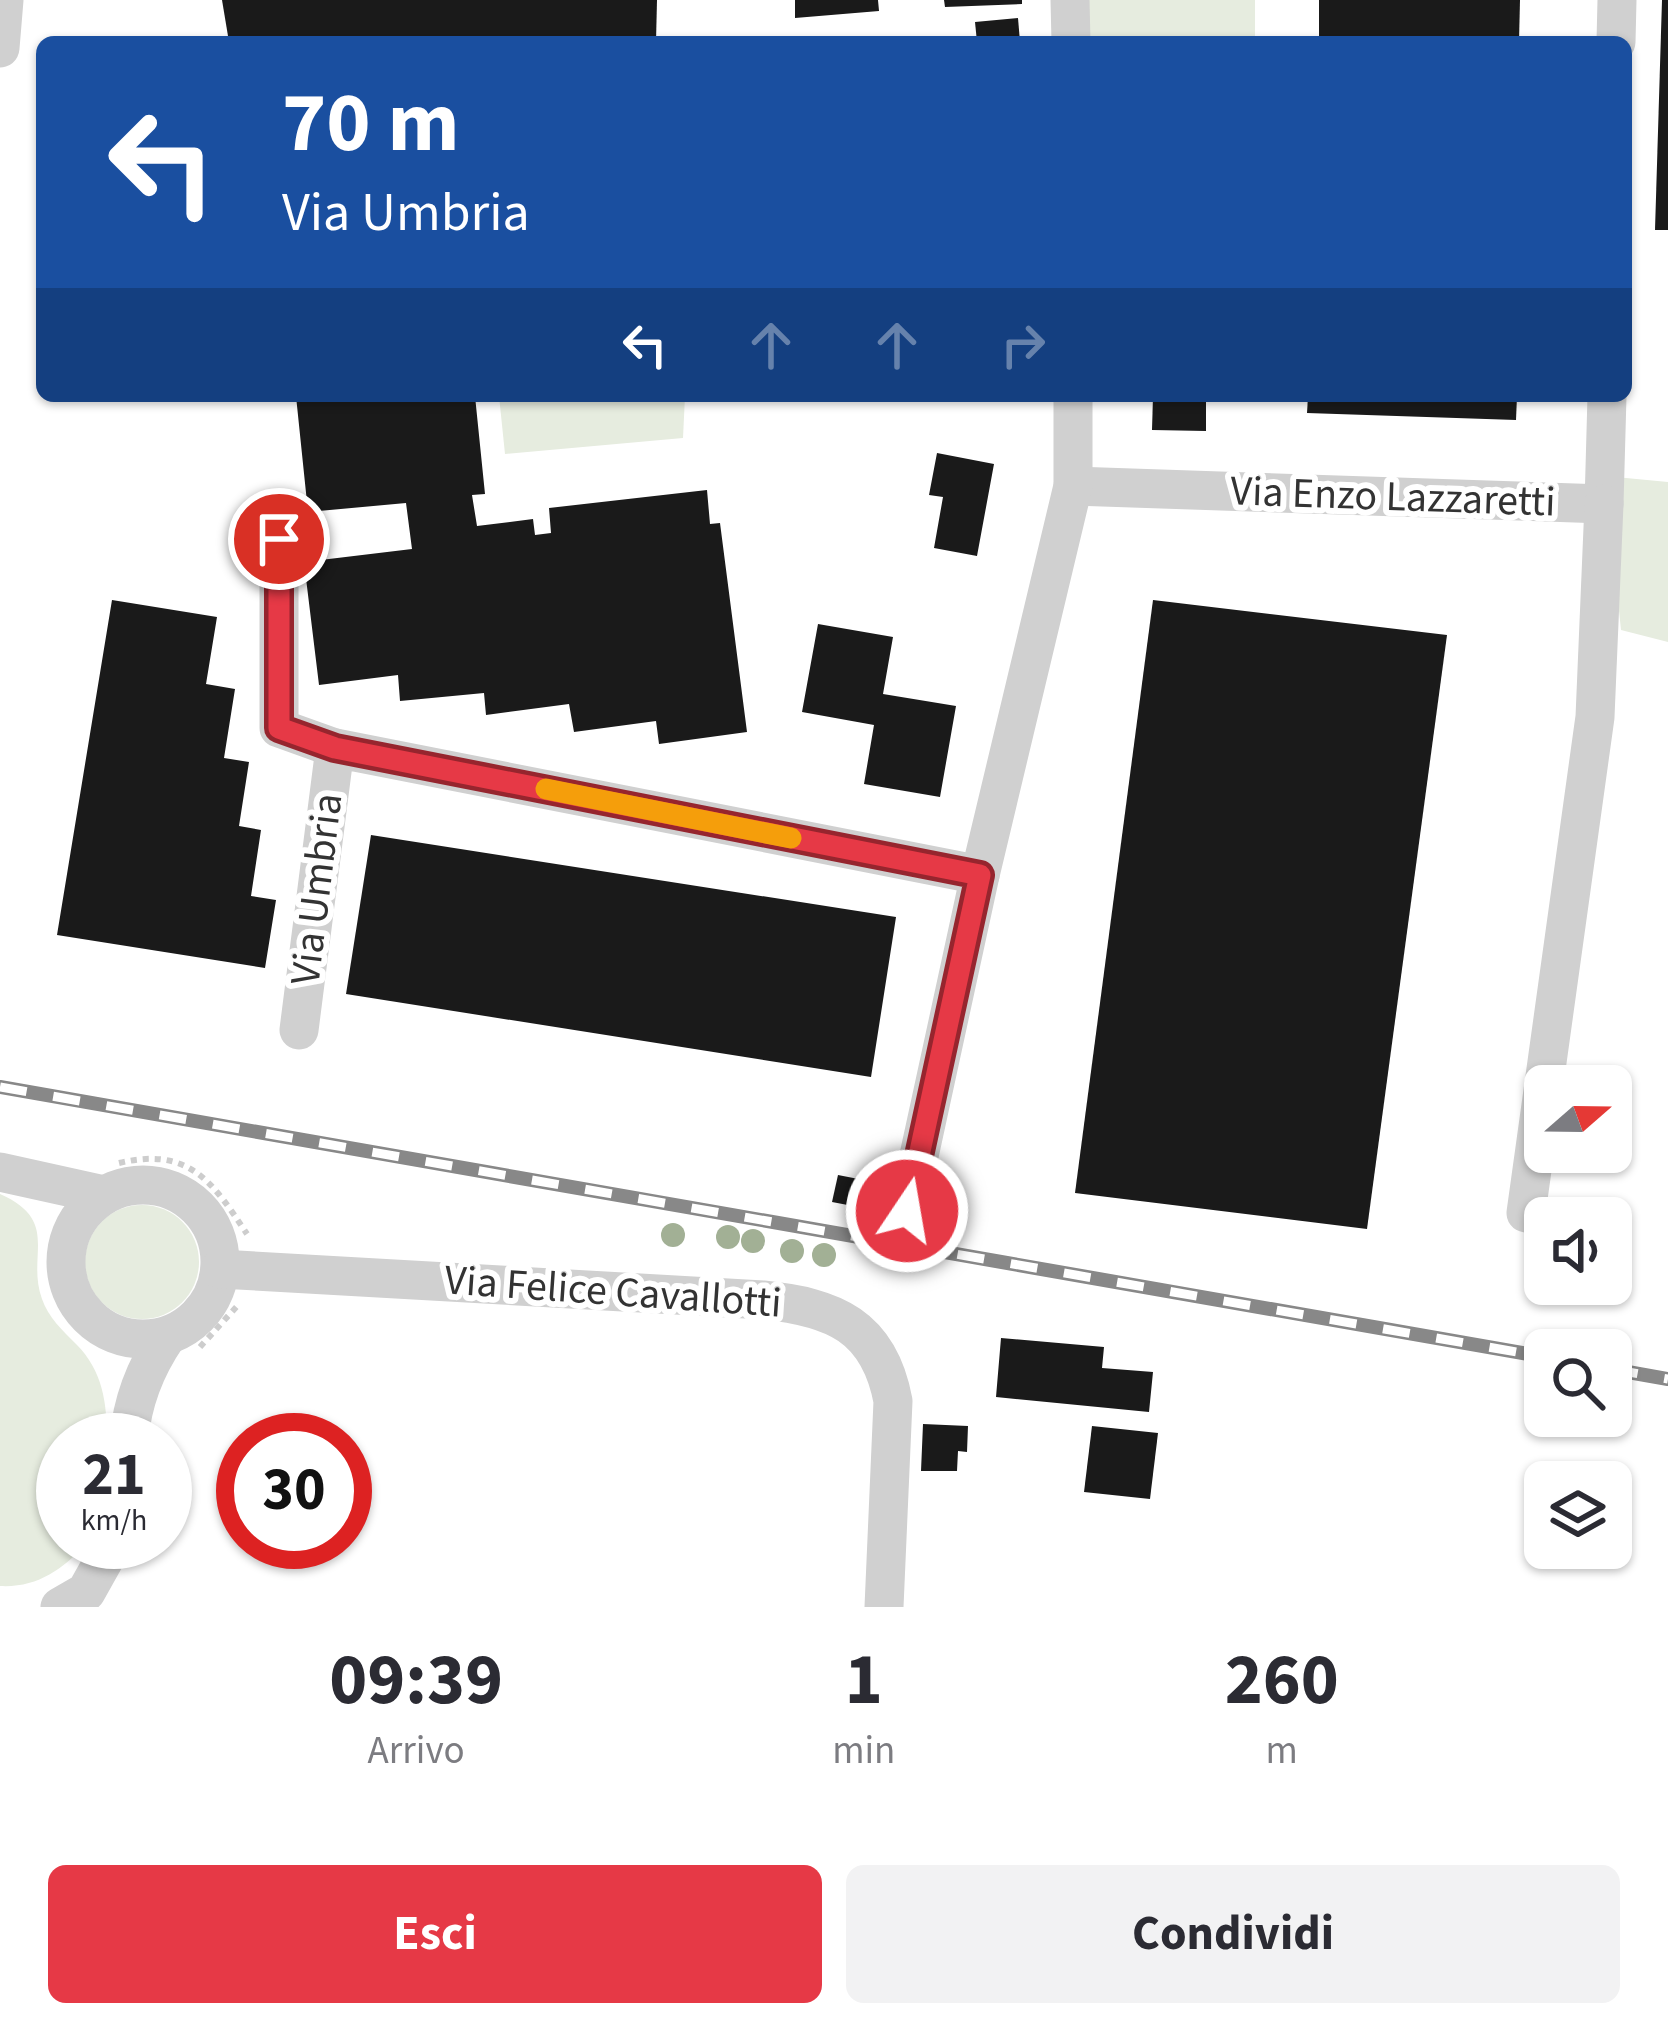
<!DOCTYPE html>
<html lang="it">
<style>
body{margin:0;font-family:"Source Sans 3",sans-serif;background:#f2f2f3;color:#2b2b33;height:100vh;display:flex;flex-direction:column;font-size:45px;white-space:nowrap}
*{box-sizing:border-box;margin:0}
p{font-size:39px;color:#7c7c81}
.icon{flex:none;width:66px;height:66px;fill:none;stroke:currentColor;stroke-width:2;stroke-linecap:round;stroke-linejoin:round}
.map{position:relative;height:1607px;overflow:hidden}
.panel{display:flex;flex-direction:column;background:#fff;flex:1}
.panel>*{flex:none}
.guide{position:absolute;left:36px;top:36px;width:1596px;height:366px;border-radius:18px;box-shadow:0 3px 9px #0004;background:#1a4fa0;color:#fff;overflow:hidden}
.needle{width:78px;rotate:70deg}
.tools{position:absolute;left:1524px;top:1065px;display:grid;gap:24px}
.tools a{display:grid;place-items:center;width:108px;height:108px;border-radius:18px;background:#fff;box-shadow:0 3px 9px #0004;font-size:60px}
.speed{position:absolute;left:36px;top:1413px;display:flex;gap:24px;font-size:60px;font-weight:700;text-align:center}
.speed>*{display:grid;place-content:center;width:156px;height:156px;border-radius:50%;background:#fff;box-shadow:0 3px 9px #0004;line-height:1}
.speed small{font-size:30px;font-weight:400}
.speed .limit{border:18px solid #d22;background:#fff;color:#111}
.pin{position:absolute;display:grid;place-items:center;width:102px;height:102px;color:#fff;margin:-51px;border:6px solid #fff;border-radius:50%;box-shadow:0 3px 12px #0007}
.me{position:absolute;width:132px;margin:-66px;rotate:12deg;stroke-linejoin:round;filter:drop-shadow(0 0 9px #0008)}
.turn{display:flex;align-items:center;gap:42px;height:252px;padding:0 48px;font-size:54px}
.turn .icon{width:156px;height:156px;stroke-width:2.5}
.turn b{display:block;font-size:84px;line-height:102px}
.lanes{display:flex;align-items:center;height:114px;padding:0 48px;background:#0003;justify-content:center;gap:60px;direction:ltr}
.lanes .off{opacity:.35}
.eta{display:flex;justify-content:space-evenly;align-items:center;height:204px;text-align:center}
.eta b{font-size:72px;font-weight:700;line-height:84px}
.primary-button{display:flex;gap:24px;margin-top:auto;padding:24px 48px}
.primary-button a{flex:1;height:138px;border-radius:18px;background:#e63946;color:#fff;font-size:48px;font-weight:700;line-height:138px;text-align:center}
.primary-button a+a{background:#f2f2f3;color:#2b2b33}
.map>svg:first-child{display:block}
.green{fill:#e6ecdf}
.building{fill:#1a1a1a}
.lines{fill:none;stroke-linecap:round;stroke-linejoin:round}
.path{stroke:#cdcdcd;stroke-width:6;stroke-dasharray:6 6;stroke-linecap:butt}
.minor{stroke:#d0d0d0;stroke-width:39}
.rail-casing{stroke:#888;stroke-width:14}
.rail{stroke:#fff;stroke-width:9;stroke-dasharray:27;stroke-linecap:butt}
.tree{fill:#a2b095}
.route-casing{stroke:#96252e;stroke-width:30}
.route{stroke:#e63946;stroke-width:21}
.slow{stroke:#f59e0b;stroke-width:21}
.labels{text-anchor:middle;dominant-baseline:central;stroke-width:12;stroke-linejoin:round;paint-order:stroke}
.street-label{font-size:42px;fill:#333;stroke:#fff}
</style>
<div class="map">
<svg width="1668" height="1607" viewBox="0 0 1668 1607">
<rect width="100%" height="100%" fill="#fff"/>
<g class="green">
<rect x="1089" y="0" width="166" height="42"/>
<path d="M499 396H685L683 438 505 454Z"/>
<path d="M1605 476 1668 482V642L1621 630Z"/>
<path d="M0 1194C61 1221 26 1255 42 1299 48 1317 63 1331 76 1344 103 1371 107 1403 107 1440H63V1542H86L85 1545C62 1570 36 1588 0 1586Z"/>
<circle cx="142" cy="1262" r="57"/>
</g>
<g class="building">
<path d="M222 0H657L656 42H229Z"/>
<path d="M795 0H878L879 11 795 18Z"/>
<path d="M944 0H1022V4L945 7Z"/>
<path d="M1319 0H1520L1519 42H1319Z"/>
<path d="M1662 0H1668V230H1655Z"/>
<path d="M1018 18 1020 42H977L975 22Z"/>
<path d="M296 396H475L485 494 472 495 477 526 533 519 535 535 551 533 549 508 707 490 710 524 720 523 747 732 659 744 656 721 574 732 569 704 486 715 484 693 400 701 398 675 319 685 304 562 412 549 406 503 308 512Z"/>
<path d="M1153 396H1206V431L1152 430Z"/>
<path d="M1308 396H1517L1516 420 1307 413Z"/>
<path d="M937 453 994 464 977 556 934 548 943 497 929 495Z"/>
<path d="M112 600 217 617 206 684 235 689 224 758 249 762 239 826 261 830 251 896 276 900 265 968 57 935Z"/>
<path d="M1153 600 1447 635 1367 1229 1075 1193Z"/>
<path d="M818 624 893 637 883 694 956 706 940 797 864 784 874 725 802 712Z"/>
<path d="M371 835 896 917 871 1077 346 994Z"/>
<path d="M838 1175 879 1183 874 1210 832 1202Z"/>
<path d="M1001 1338 1104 1347 1102 1368 1153 1372 1149 1412 996 1397Z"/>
<path d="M923 1424 968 1426 967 1452 958 1451 957 1471H921Z"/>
<path d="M1092 1426 1158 1433 1150 1499 1084 1492Z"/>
</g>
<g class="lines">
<g class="path">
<path d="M119 1163C190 1146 213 1183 247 1234"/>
<path d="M200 1347 239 1304"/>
</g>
<g class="minor">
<path d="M1070 0 1071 42"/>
<path d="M1616 42 1617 0"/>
<path d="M0 48 4 0"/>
<path d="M1073 486 1604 504 1607 396"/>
<path d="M279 539V728L335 748"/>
<path d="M299 1030 335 748 980 875"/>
<path d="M0 1172 104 1195"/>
<circle cx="143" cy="1262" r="77"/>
<path d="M907 1211 980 875 1073 486V396"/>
<path d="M1526 1213 1595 717 1604 504"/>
<path d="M220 1269 763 1300C834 1307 879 1326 893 1401L884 1607"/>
<path d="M129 1440C132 1401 145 1368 167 1336"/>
<path d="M60 1607 86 1592 114 1542"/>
</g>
<g class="rail-casing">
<g id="rail">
<path d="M0 1087 1545 1357"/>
<path d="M1611 1369 1668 1379"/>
</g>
</g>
<use href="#rail" class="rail"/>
</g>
<g class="tree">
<circle cx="673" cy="1235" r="12"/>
<circle cx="728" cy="1237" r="12"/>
<circle cx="753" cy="1241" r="12"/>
<circle cx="792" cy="1251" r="12"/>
<circle cx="824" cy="1255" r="12"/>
</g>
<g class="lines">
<g class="route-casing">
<path id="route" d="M279 539V728L335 748 980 875 907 1211"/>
</g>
<use href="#route" class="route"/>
<path class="slow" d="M546 789 791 838"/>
</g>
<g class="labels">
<g class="street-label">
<text transform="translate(1393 497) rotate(2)">Via Enzo Lazzaretti</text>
<text transform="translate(317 889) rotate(-83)">Via Umbria</text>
<text transform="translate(613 1292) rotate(4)">Via Felice Cavallotti</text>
</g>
</g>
</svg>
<div class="tools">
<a><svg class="needle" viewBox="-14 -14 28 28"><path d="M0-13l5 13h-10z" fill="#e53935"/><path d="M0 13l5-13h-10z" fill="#7c7c81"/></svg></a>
<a><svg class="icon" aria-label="sound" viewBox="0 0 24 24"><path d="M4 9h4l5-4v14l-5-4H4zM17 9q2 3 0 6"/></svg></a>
<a><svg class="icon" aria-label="search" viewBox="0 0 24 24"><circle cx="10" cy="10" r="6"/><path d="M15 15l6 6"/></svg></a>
<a><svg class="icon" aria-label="layers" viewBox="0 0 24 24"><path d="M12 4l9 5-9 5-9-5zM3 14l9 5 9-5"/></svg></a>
</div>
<div class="speed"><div>21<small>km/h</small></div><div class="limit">30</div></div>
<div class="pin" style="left:279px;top:539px;background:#d93025"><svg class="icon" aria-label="arrive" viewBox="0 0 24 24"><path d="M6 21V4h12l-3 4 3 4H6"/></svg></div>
<svg class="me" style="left:907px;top:1211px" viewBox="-20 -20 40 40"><circle r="17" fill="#e63946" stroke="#fff" stroke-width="3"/><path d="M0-11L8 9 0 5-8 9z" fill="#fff"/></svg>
<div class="guide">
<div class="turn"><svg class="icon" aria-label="left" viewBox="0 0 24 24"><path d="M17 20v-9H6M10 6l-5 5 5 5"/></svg><div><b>70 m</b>Via Umbria</div></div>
<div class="lanes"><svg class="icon" aria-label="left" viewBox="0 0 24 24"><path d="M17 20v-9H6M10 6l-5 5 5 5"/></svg><svg class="icon off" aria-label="ahead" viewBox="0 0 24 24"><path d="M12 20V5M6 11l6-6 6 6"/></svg><svg class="icon off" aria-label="ahead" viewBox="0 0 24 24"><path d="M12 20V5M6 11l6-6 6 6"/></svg><svg class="icon off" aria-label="right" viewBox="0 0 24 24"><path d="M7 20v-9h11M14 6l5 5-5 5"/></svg></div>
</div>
</div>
<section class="panel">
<div class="eta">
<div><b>09:39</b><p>Arrivo</p></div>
<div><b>1</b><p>min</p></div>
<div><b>260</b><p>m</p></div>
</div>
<div class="primary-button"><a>Esci</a><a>Condividi</a></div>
</section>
